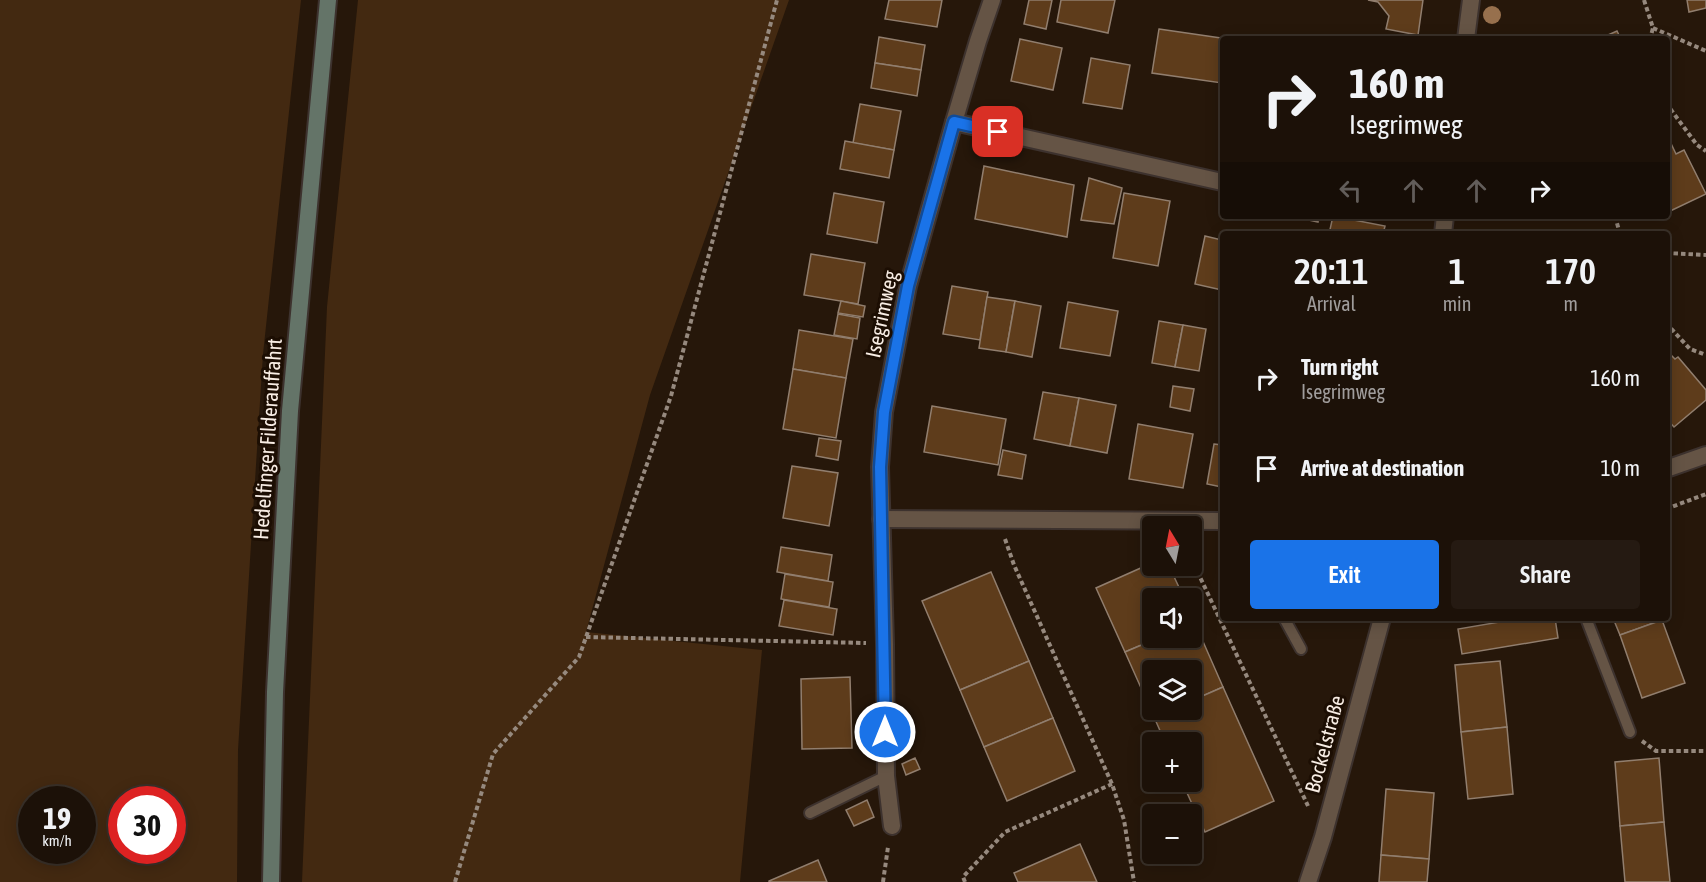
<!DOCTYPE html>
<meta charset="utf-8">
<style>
body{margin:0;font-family:"Asap Condensed",sans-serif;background:#251a12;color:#f1f3f6;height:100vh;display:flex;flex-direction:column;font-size:22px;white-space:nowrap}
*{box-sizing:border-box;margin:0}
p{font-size:20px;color:#a09d9c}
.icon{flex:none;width:33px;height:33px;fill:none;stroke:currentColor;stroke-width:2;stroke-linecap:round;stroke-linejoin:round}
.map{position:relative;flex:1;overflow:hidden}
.side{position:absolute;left:1220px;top:231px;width:450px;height:390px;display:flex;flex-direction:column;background:#1c1108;border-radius:6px;box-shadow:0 3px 15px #0003,0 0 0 2px #3a3129}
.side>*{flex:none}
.hud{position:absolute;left:1220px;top:36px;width:450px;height:183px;border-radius:6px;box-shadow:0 3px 15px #0003,0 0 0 2px #3a3129;background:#1c1108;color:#f1f3f6;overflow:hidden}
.needle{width:39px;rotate:350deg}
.controls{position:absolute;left:1142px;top:516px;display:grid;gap:12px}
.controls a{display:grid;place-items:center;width:60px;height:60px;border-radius:6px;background:#1c1108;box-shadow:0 3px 15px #0003,0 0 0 2px #3a3129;font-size:30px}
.speed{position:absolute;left:18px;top:786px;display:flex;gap:12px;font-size:30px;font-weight:700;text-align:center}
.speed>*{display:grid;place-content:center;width:78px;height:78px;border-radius:50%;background:#1c1108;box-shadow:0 3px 15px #0003,0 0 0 2px #3a3129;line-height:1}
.speed small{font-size:15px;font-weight:400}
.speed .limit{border:9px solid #d22;background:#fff;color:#111}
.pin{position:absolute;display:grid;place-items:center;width:51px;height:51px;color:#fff;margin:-26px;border-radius:12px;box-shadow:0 3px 9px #0006}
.me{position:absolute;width:66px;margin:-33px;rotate:0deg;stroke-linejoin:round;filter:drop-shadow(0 0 4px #0008)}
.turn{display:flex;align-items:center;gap:21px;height:126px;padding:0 30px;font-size:27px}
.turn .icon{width:78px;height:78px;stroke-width:2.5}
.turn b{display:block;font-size:42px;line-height:51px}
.lanes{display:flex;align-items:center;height:57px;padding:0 30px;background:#0003;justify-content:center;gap:30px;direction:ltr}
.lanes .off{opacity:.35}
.eta{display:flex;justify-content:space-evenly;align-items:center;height:102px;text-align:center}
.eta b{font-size:36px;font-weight:600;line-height:42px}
.button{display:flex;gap:12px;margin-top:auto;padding:12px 30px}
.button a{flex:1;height:69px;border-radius:6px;background:#1a73e8;color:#fff;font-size:24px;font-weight:600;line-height:69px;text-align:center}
.button a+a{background:#251a12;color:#f1f3f6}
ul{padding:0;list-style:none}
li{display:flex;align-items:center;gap:18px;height:90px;padding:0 30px}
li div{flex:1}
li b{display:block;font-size:22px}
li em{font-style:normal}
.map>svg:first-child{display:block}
.green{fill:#432911;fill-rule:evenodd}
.building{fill:#5e3c1b;stroke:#917e6e;stroke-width:1.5}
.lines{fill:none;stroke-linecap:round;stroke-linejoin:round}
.service-casing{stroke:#3d322e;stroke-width:14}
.minor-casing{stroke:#3d322e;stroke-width:20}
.tertiary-casing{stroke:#3d322e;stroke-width:20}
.secondary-casing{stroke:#3d322e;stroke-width:20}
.path{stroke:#96897e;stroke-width:4;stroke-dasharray:4.5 3;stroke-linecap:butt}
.service{stroke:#655445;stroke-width:10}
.minor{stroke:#655445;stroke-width:16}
.tertiary{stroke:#655445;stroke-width:16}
.secondary{stroke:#647468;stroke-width:16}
.tree{fill:#97704d}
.route-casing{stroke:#114b97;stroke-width:15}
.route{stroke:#1a73e8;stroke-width:10}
.labels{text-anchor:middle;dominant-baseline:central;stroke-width:6;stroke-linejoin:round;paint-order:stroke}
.street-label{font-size:21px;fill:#f8ede4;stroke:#1c0e03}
</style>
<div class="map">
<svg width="1706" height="882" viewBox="0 0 1706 882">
<rect width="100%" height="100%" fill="#26170a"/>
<g class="green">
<path d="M0 0H301L263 354 238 750 237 882H0ZM32 800H82V850H32ZM122 800H172V850H122Z"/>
<path d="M358 0H789L650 395 586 632 762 650 740 882H302L327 307Z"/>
</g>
<g class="building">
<path d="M889 0H942L937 27 885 19Z"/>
<path d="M1029 0H1052L1046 29 1024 24Z"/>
<path d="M1061 0H1115L1108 33 1057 22Z"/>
<path d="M1368 0H1423L1418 35 1386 29 1389 16 1378 2Z"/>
<path d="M1687 0H1706V8L1689 12Z"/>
<path d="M1159 29 1228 39H1222V83L1152 73Z"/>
<path d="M1617 31 1621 39H1599Z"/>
<path d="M1291 36 1314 39H1291Z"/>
<path d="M879 37 925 45 921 70 875 63Z"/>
<path d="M1020 39 1062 48 1053 90 1011 81Z"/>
<path d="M1091 58 1130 65 1122 109 1083 103Z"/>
<path d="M875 63 921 70 917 96 871 88Z"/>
<path d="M860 104 901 111 894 150 853 143Z"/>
<path d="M1667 135 1676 154 1684 150 1706 194 1666 213Z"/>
<path d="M845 141 894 150 889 178 840 169Z"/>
<path d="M984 166 1074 185 1067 237 975 219Z"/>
<path d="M1089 178 1122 188 1114 224 1081 220Z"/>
<path d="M834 193 884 202 877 243 827 234Z"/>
<path d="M1124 193 1170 201 1158 266 1113 258Z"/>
<path d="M1291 216H1319L1318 222Z"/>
<path d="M1333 216 1385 226 1383 234H1329Z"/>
<path d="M1205 236 1222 240V290L1195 284Z"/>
<path d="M811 254 865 263 858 304 804 295Z"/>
<path d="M952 286 988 292 980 340 943 334Z"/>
<path d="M987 297 1015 301 1006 352 979 348Z"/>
<path d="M841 301 865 306 863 317 838 313Z"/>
<path d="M1015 301 1041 306 1032 357 1006 352Z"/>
<path d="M1068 302 1118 311 1110 356 1060 348Z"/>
<path d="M838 314 860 318 857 339 834 335Z"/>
<path d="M1159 321 1183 325 1175 367 1152 363Z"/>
<path d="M1183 325 1206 329 1199 371 1175 367Z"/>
<path d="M799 330 853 339 846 378 793 369Z"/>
<path d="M1666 350 1675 359 1678 357 1706 390V400L1674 427 1666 418Z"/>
<path d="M793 369 846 378 836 438 783 429Z"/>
<path d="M1173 386 1194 389 1190 411 1170 407Z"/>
<path d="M1043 392 1079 398 1070 446 1034 439Z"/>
<path d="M1079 398 1116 405 1107 453 1070 446Z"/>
<path d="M932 406 1006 419 998 465 924 452Z"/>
<path d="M1138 424 1193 434 1183 488 1129 479Z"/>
<path d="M819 438 841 441 838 460 816 456Z"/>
<path d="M1214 444 1222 445V487L1207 484Z"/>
<path d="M1003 450 1026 455 1022 479 998 475Z"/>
<path d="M792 466 838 473 829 526 783 518Z"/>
<path d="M781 547 832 555 828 581 777 572Z"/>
<path d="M1152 563V566H1169L1184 598H1152V638H1158L1125 652 1096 588Z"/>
<path d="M991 572 1029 661 960 690 922 601Z"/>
<path d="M785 574 833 582 829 607 781 599Z"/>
<path d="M784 600 837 609 833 635 779 626Z"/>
<path d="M1523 618H1555L1558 638 1462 654 1458 629Z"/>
<path d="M1613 618H1661L1662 620 1620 635Z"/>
<path d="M1662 620 1685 683 1642 698 1620 635Z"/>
<path d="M1194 621 1223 687 1191 701V670H1152V710H1171L1154 717 1125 652 1158 638H1191V623Z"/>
<path d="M1029 661 1053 718 984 747 960 690Z"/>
<path d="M1500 661 1507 727 1461 732 1455 665Z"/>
<path d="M850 677 852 748 802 749 801 679Z"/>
<path d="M1223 687 1274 801 1205 832 1182 782H1191V742H1165L1154 717 1171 710H1191V701Z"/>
<path d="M1053 718 1075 771 1007 801 984 747Z"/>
<path d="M1507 727 1513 794 1468 799 1461 732Z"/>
<path d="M915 758 920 769 906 775 902 764Z"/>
<path d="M1659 758 1664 822 1620 826 1615 762Z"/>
<path d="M1386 789 1434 793 1429 859 1381 855Z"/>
<path d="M867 800 874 817 854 826 846 810Z"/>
<path d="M1664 822 1670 882H1625L1620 826Z"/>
<path d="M1080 844 1097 882H1018L1014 873Z"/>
<path d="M1381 855 1429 859 1427 882H1379Z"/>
<path d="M818 860 827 882H769V881Z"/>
</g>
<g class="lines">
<g class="service-casing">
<g id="service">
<path d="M1284 618 1301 649"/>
<path d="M1586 618 1630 732"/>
<path d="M810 813 886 776"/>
</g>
</g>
<g class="minor-casing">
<g id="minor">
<path d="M954 122 1222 182"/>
<path d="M1666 469 1706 455"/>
<path d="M881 519 1222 521"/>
<path d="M892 826 886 776 885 644 880 467 884 412 908 286 954 122 978 41 992 0"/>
</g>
</g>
<g class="tertiary-casing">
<g id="tertiary">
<path d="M1466 39 1471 0"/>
<path d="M1443 234 1445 216"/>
<path d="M1308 882 1323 837 1382 618"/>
</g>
</g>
<g class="secondary-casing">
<path id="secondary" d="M271 882 275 692 290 411 328 0"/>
</g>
<g class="path">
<path d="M1644 0 1653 28 1650 39"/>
<path d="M1653 28 1706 51"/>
<path d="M1666 103 1697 145 1706 151"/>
<path d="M1615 216 1620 234"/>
<path d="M1666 253 1706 255"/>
<path d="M1666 323 1690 349 1706 355"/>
<path d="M1666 509 1706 494"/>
<path d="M1005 539 1014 565 1112 784 1124 820 1134 882"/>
<path d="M1191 558 1308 806"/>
<path d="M586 637 866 643"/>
<path d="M1642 741 1656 751H1706"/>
<path d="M455 882 493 754 579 657 671 396 777 0"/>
<path d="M883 882 888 847"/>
<path d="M965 882 963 877 1005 832 1112 784"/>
</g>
<use href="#service" class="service"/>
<use href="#minor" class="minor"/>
<use href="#tertiary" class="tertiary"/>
<use href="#secondary" class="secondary"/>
</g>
<circle class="tree" cx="1492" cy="15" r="9"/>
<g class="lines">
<g class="route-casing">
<path id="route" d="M885 732 880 467 884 412 908 286 954 122 998 132"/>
</g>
<use href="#route" class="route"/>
</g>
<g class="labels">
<g class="street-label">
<text transform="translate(881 314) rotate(-78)">Isegrimweg</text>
<text transform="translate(267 439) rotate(-86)">Hedelfinger Filderauffahrt</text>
<text transform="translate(1324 744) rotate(-75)">Bockelstraße</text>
</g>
</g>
</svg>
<div class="controls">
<a><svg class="needle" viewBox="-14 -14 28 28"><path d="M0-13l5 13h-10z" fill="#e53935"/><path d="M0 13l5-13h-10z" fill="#a09d9c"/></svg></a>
<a><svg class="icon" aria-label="sound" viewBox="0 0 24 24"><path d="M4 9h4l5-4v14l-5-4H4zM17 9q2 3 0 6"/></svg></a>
<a><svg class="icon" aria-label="layers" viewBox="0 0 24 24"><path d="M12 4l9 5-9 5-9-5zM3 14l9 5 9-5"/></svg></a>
<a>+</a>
<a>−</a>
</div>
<div class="speed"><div>19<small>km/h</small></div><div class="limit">30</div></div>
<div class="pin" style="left:998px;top:132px;background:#d93025"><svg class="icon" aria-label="arrive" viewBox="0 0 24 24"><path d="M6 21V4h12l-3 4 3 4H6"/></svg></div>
<svg class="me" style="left:885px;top:732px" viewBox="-20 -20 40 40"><circle r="17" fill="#1a73e8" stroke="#fff" stroke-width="3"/><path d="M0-11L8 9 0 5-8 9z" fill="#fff"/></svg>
<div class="hud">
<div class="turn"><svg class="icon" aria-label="right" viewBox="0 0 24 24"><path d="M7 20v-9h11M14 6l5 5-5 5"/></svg><div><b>160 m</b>Isegrimweg</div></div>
<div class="lanes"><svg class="icon off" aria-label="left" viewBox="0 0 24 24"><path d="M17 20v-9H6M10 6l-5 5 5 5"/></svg><svg class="icon off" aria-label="ahead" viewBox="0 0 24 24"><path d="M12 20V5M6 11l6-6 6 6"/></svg><svg class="icon off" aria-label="ahead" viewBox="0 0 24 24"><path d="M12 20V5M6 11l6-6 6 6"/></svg><svg class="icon" aria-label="right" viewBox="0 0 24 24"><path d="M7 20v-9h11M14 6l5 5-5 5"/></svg></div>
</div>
<section class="side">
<div class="eta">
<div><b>20:11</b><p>Arrival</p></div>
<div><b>1</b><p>min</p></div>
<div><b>170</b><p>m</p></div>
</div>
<ul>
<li><svg class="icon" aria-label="right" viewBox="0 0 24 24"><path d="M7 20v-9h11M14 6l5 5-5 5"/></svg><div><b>Turn right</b><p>Isegrimweg</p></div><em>160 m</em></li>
<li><svg class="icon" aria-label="arrive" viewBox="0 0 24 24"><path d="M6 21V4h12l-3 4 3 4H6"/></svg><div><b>Arrive at destination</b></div><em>10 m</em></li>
</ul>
<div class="button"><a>Exit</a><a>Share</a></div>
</section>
</div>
